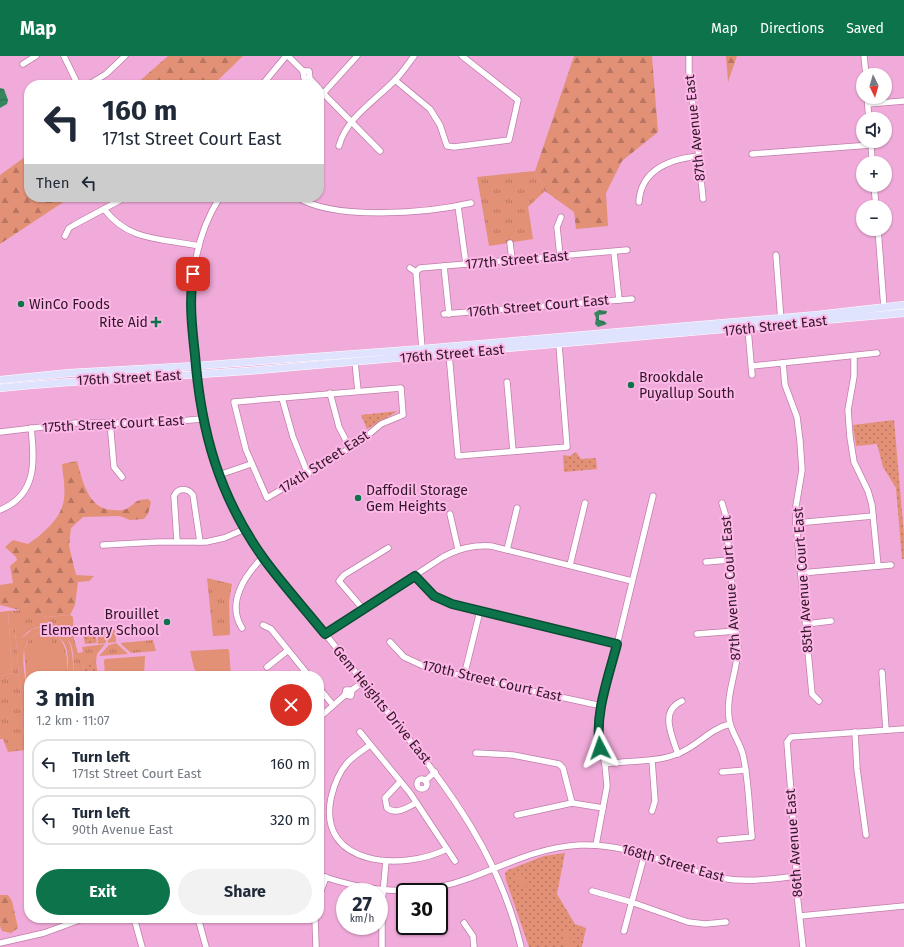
<!DOCTYPE html>
<meta charset="utf-8">
<style>
body{margin:0;font-family:"Fira Sans",sans-serif;background:#f2f2f3;color:#1f2937;height:100vh;display:flex;flex-direction:column;font-size:15px;white-space:nowrap}
*{box-sizing:border-box;margin:0}
p{font-size:13px;color:#747a83}
.icon{flex:none;width:22px;height:22px;fill:none;stroke:currentColor;stroke-width:2;stroke-linecap:round;stroke-linejoin:round}
.map{position:relative;flex:1;overflow:hidden}
.sheet{position:absolute;left:24px;top:615px;width:300px;height:252px;display:flex;flex-direction:column;background:#fff;border-radius:16px;box-shadow:0 1px 3px #0004}
.sheet>*{flex:none}
.hud{position:absolute;left:24px;top:24px;width:300px;height:122px;border-radius:16px;box-shadow:0 1px 3px #0004;background:#fff;color:#1f2937;overflow:hidden}
.needle{width:26px;rotate:175deg}
.tools{position:absolute;left:856px;top:12px;display:grid;gap:8px}
.tools a{display:grid;place-items:center;width:36px;height:36px;border-radius:50%;background:#fff;box-shadow:0 1px 3px #0004;font-size:20px}
.speed{position:absolute;left:336px;top:827px;display:flex;gap:8px;font-size:20px;font-weight:700;text-align:center}
.speed>*{display:grid;place-content:center;width:52px;height:52px;border-radius:50%;background:#fff;box-shadow:0 1px 3px #0004;line-height:1}
.speed small{font-size:10px;font-weight:400}
.speed .limit{border:2px solid #111;border-radius:6px;background:#fff;color:#111}
.pin{position:absolute;display:grid;place-items:center;width:34px;height:34px;color:#fff;margin:-17px;border-radius:8px;box-shadow:0 2px 6px #0006}
.me{position:absolute;width:44px;margin:-22px;rotate:356deg;stroke-linejoin:round;filter:drop-shadow(0 0 3px #0008)}
.turn{display:flex;align-items:center;gap:14px;height:84px;padding:0 12px;font-size:18px}
.turn .icon{width:52px;height:52px;stroke-width:2.5}
.turn b{display:block;font-size:28px;line-height:34px}
.then{display:flex;align-items:center;height:38px;padding:0 12px;background:#0003;gap:8px;font-size:15px}
.round{display:grid;place-items:center;flex:none;width:42px;height:42px;border-radius:21px;background:#f2f2f3}
.headline{display:flex;align-items:center;justify-content:space-between;height:68px;padding:0 12px}
h1{font-size:24px;font-weight:700;line-height:30px}
.cta{display:flex;gap:8px;margin-top:auto;padding:8px 12px}
.cta a{flex:1;height:46px;border-radius:24px;background:#0d734a;color:#fff;font-size:16px;font-weight:700;line-height:46px;text-align:center}
.cta a+a{background:#f2f2f3;color:#1f2937}
ul{padding:0;list-style:none}
li{display:flex;align-items:center;gap:12px;height:50px;margin:0 8px 6px;padding:0 4px;border:2px solid #e0e1e3;border-radius:16px}
li div{flex:1}
li b{display:block;font-size:15px}
li em{font-style:normal}
header{display:flex;align-items:center;gap:24px;box-sizing:border-box;height:56px;padding:0 20px;background:#0d734a;color:#fff}
header strong{font-size:19px}
nav{display:flex;gap:22px;margin-inline-start:auto;font-size:14px}
.map>svg:first-child{display:block}
.grass{fill:url(#grass-tufts)}
.forest{fill:url(#forest-firs)}
.park{fill:url(#park-dots)}
.garden{fill:#e29176}
.water{fill:url(#water-waves)}
.lines{fill:none;stroke-linecap:round;stroke-linejoin:round}
.minor-casing{stroke:#c07daa;stroke-width:7}
.major-casing{stroke:#fff;stroke-width:8}
.minor{stroke:#fff;stroke-width:5.5}
.major{stroke:#dfe3fd;stroke-width:7}
.route-casing{stroke:#084b30;stroke-width:10}
.route{stroke:#0d734a;stroke-width:7}
.poi-dot{fill:#0d734a;stroke:#feb8e7;stroke-width:1.5}
.labels{text-anchor:middle;dominant-baseline:central;stroke-width:4;stroke-linejoin:round;paint-order:stroke}
.street-label{font-size:14px;fill:#311729;stroke:#feb8e7}
.poi-label{font-size:14px;fill:#311729;stroke:#feb8e7;text-anchor:start}
</style>
<header>
<strong>Map</strong>
<nav><a>Map</a><a>Directions</a><a>Saved</a></nav>
</header>
<div class="map">
<svg width="904" height="891" viewBox="0 0 904 891">
<defs>
<pattern id="grass-tufts" width="24" height="20" patternUnits="userSpaceOnUse"><rect width="24" height="20" fill="#e29176"/><path d="M3 7l-1-3M5 7V3M7 7l1-3M15 17l-1-3M17 17v-4M19 17l1-3" fill="none" stroke="#b87561"/></pattern>
<pattern id="forest-firs" width="22" height="20" patternUnits="userSpaceOnUse"><rect width="22" height="20" fill="#e29176"/><path d="M5 1l3.5 6h-7zM16 11l3.5 6h-7z" fill="#b87561"/></pattern>
<pattern id="park-dots" width="8" height="8" patternUnits="userSpaceOnUse"><rect width="8" height="8" fill="#e29176"/><path d="M2 2h.1M6 6h.1" fill="none" stroke="#b87561" stroke-width="1.8" stroke-linecap="round"/></pattern>
<pattern id="water-waves" width="16" height="10" patternUnits="userSpaceOnUse"><rect width="16" height="10" fill="#35865f"/><path d="M0 5q4-4 8 0t8 0" fill="none" stroke="#2d6d4e"/></pattern>
</defs>
<rect width="100%" height="100%" fill="#f1abda"/>
<g class="grass">
<path d="M535 115 545 135 528 151 533 183 489 190 477 121Z"/>
<path d="M207 522 232 528 229 546 230 579 213 580Z"/>
<path d="M23 554 47 561 70 559 73 561 74 583 78 597 83 596 82 591 105 588 97 598 96 606 83 608 85 620H74C73 610 75 594 69 585 59 567 35 565 22 582L15 572 25 694 8 696 3 683H0V620L12 617 8 555Z"/>
<path d="M42 576C68 575 67 601 68 620H29V665L24 593 30 582Z"/>
<path d="M153 584 156 595 131 597 121 588V587Z"/>
<path d="M116 587 128 598 99 600 109 589Z"/>
</g>
<g class="forest">
<path d="M168 0H243L213 29H135Z"/>
<path d="M574 0H652L658 76 622 105 606 137 608 170 576 173 574 156 545 135 535 115Z"/>
<path d="M726 0H737L728 26Z"/>
<path d="M29 98V141H71L0 188V119Z"/>
<path d="M77 405C83 426 88 453 113 454 117 454 122 455 126 453 136 448 133 444 148 443L151 446 148 458 144 463 130 464 120 460 83 461 71 472 69 490 76 519 94 520 89 525 78 526 75 549 70 559 47 561 0 549V529L13 527 10 510 17 504 16 501 5 491 13 484 28 488C40 480 57 466 62 451 67 438 63 421 62 408Z"/>
<path d="M0 839H8L12 845 18 872 11 877 2 875 0 870Z"/>
</g>
<g class="park">
<path d="M398 355 367 373 361 359Z"/>
<path d="M894 364 904 479V503H902L896 432 883 411 877 388 856 390 853 369Z"/>
<path d="M576 396 581 403 596 402 597 413 564 416 563 399 570 400Z"/>
<path d="M95 578 97 587 85 588 83 579Z"/>
<path d="M96 606 98 620H85L83 607Z"/>
<path d="M565 797 557 838 575 868 586 872 582 891H529L506 824 505 817 508 814 544 800Z"/>
</g>
<g class="garden">
<path d="M8 555 12 617 0 620V556Z"/>
<path d="M44 570C74 572 72 597 74 620H68C68 610 69 596 64 587 54 570 28 575 24 594 22 605 25 619 26 630 28 652 29 673 29 695H25L15 572H21L22 582 33 573Z"/>
<path d="M115 574 116 586 108 587 107 575Z"/>
<path d="M97 575H105L106 587 98 588Z"/>
<path d="M45 577 46 580 52 584 53 590 35 591V585L41 580V578Z"/>
<path d="M64 591 66 620H29V623L26 594Z"/>
<path d="M227 593 229 594 231 620H199L194 612 190 595Z"/>
<path d="M145 600 144 620H105L104 605 105 603Z"/>
<path d="M522 818 527 830 520 833 515 821Z"/>
<path d="M569 875 572 891H565L562 876Z"/>
</g>
<g class="water">
<path d="M0 32 4 33 8 44 7 48 0 52Z"/>
<path d="M599 254 607 255 606 258 599 259V264L604 265 607 268 598 271 595 268 596 262 594 257Z"/>
</g>
<g class="lines">
<g class="minor-casing">
<g id="minor">
<path d="M64 0 78 29"/>
<path d="M288 0 303 15"/>
<path d="M689 0V22L695 63 703 143"/>
<path d="M864 0 866 19"/>
<path d="M23 8 36 0"/>
<path d="M310 23 304 22 303 15H309L310 23 316 29"/>
<path d="M395 24 430 53 440 69 447 90 454 91 509 84 518 44 462 0"/>
<path d="M88 29 106 18 125 0"/>
<path d="M262 29 286 0"/>
<path d="M319 33 380 95"/>
<path d="M867 41 869 63"/>
<path d="M319 42 357 0"/>
<path d="M868 48 904 45"/>
<path d="M871 85 872 107"/>
<path d="M339 90C346 62 376 44 395 24 402 17 408 8 414 0"/>
<path d="M752 98 871 89"/>
<path d="M874 129 876 151"/>
<path d="M220 141C191 186 189 238 194 290 199 352 207 397 235 454 257 500 291 537 323 575 346 604 369 633 392 662 450 735 499 798 521 891"/>
<path d="M297 141C334 165 428 157 471 147"/>
<path d="M639 146C641 113 670 103 699 100"/>
<path d="M458 150 466 208"/>
<path d="M104 153C129 186 161 182 199 190"/>
<path d="M878 173 884 252"/>
<path d="M65 180 69 172 74 169 126 141"/>
<path d="M510 187 512 203"/>
<path d="M614 196 619 244"/>
<path d="M776 199 781 265"/>
<path d="M560 200 557 171 561 161"/>
<path d="M444 210 449 258"/>
<path d="M410 212 416 216"/>
<path d="M416 216 420 212 627 194"/>
<path d="M416 216 422 293"/>
<path d="M444 258 632 243"/>
<path d="M748 273 752 319"/>
<path d="M449 298 458 400 567 391 559 289"/>
<path d="M854 300V320L848 354 850 381 854 406 868 435 872 449 878 510"/>
<path d="M355 306 358 335"/>
<path d="M783 307 785 329 797 361 800 385 802 414 796 450V467L812 638 819 645"/>
<path d="M752 310 877 297"/>
<path d="M507 326 513 395"/>
<path d="M401 332 403 359 381 368 360 386 267 442 246 394 234 346Z"/>
<path d="M330 337 339 371 350 392"/>
<path d="M282 342 293 381 308 418"/>
<path d="M110 366 114 411 122 421"/>
<path d="M0 376 76 367H155L202 363"/>
<path d="M219 419 251 408"/>
<path d="M0 454C37 439 35 405 31 372"/>
<path d="M450 458 458 493"/>
<path d="M796 467 873 460"/>
<path d="M177 485 174 440C178 431 188 432 193 439L200 486"/>
<path d="M103 489 158 486H206L224 482 245 473"/>
<path d="M507 494 517 452"/>
<path d="M706 506 729 504"/>
<path d="M570 509 585 447"/>
<path d="M801 517 891 509"/>
<path d="M415 520 434 540 452 548 617 588"/>
<path d="M363 553 339 525 344 519 388 492"/>
<path d="M806 568 831 565"/>
<path d="M263 569 271 573 309 620"/>
<path d="M242 572C226 547 245 519 263 501"/>
<path d="M325 578 443 501C460 492 473 489 491 490L632 525"/>
<path d="M697 578 736 575"/>
<path d="M390 586 404 601 430 613 602 650"/>
<path d="M267 611 287 595"/>
<path d="M882 616 886 674"/>
<path d="M464 620 480 555"/>
<path d="M319 632 333 649"/>
<path d="M352 634 351 640 345 639 346 634H352L363 626"/>
<path d="M319 662 345 639"/>
<path d="M360 676 410 737 455 805"/>
<path d="M855 676 857 713 866 779"/>
<path d="M370 689C363 694 354 700 348 706 339 716 334 729 331 742 317 811 404 815 447 793"/>
<path d="M476 697 513 699 559 708 563 712 572 747"/>
<path d="M678 698C672 680 659 655 682 645"/>
<path d="M605 708C629 704 654 707 677 698 697 691 709 673 730 668"/>
<path d="M722 716 746 714"/>
<circle cx="422" cy="728" r="5"/>
<path d="M425 725 435 716"/>
<path d="M400 726 385 742 387 752C396 759 407 752 416 747"/>
<path d="M652 755 655 745 652 704"/>
<path d="M517 759 572 747 603 752"/>
<path d="M720 784 752 781C749 754 749 725 743 699 740 686 730 675 729 662 726 638 737 616 738 592L725 457 722 447"/>
<path d="M596 789 607 730 605 708 599 685 600 659 653 440"/>
<path d="M319 819C369 837 420 841 470 822 507 808 540 791 580 789 633 787 671 812 721 822 746 827 771 823 796 820"/>
<path d="M592 835 631 846 688 866 705 868 726 866"/>
<path d="M319 840 326 821"/>
<path d="M800 860 904 850"/>
<path d="M134 862 142 891"/>
<path d="M198 862 206 891"/>
<path d="M315 862 316 891"/>
<path d="M464 867 473 880 474 891"/>
<path d="M624 875 645 797"/>
<path d="M0 887 44 877 85 862"/>
<path d="M382 891V848L386 805"/>
<path d="M803 891 796 829V801L787 686 791 681 904 673"/>
</g>
</g>
<g class="major-casing">
<g id="major">
<path d="M0 324 69 317 195 310 422 293 817 259 904 249"/>
<path d="M0 332C86 323 173 321 259 314 474 297 689 278 904 257"/>
</g>
</g>
<use href="#minor" class="minor"/>
<use href="#major" class="major"/>
</g>
<g class="lines">
<g class="route-casing">
<path id="route" d="M193 218C189 245 192 272 195 299 201 376 219 440 264 503 283 529 305 553 325 578L415 520 434 540 452 548 617 588C609 620 594 658 600 692"/>
</g>
<use href="#route" class="route"/>
</g>
<g class="poi-dot">
<circle cx="21" cy="248" r="4"/>
<path d="M154 260h4v4h4v4h-4v4h-4v-4h-4v-4h4z"/>
<circle cx="631" cy="329" r="4"/>
<circle cx="358" cy="442" r="4"/>
<circle cx="167" cy="566" r="4"/>
</g>
<g class="labels">
<g class="street-label">
<text transform="translate(695 72) rotate(-96)">87th Avenue East</text>
<text transform="translate(517 204) rotate(-5)">177th Street East</text>
<text transform="translate(538 250) rotate(-5)">176th Street Court East</text>
<text transform="translate(775 270) rotate(-6)">176th Street East</text>
<text transform="translate(452 298) rotate(-5)">176th Street East</text>
<text transform="translate(129 322) rotate(-3)">176th Street East</text>
<text transform="translate(113 368) rotate(-3)">175th Street Court East</text>
<text transform="translate(324 406) rotate(-33)">174th Street East</text>
<text transform="translate(803 524) rotate(-94)">85th Avenue Court East</text>
<text transform="translate(731 532) rotate(-94)">87th Avenue Court East</text>
<text transform="translate(492 625) rotate(13)">170th Street Court East</text>
<text transform="translate(382 649) rotate(51)">Gem Heights Drive East</text>
<text transform="translate(794 787) rotate(-94)">86th Avenue East</text>
<text transform="translate(673 807) rotate(16)">168th Street East</text>
</g>
<g class="poi-label">
<text x="29" y="248">WinCo Foods</text>
<text x="148" y="266" text-anchor="end">Rite Aid</text>
<text x="639" y="321">Brookdale<tspan x="639" dy="16">Puyallup South</tspan></text>
<text x="366" y="434">Daffodil Storage<tspan x="366" dy="16">Gem Heights</tspan></text>
<text x="159" y="558" text-anchor="end">Brouillet<tspan x="159" dy="16">Elementary School</tspan></text>
</g>
</g>
</svg>
<div class="tools">
<a><svg class="needle" viewBox="-14 -14 28 28"><path d="M0-13l5 13h-10z" fill="#e53935"/><path d="M0 13l5-13h-10z" fill="#747a83"/></svg></a>
<a><svg class="icon" aria-label="sound" viewBox="0 0 24 24"><path d="M4 9h4l5-4v14l-5-4H4zM17 9q2 3 0 6"/></svg></a>
<a>+</a>
<a>−</a>
</div>
<div class="speed"><div>27<small>km/h</small></div><div class="limit">30</div></div>
<div class="pin" style="left:193px;top:218px;background:#d93025"><svg class="icon" aria-label="arrive" viewBox="0 0 24 24"><path d="M6 21V4h12l-3 4 3 4H6"/></svg></div>
<svg class="me" style="left:600px;top:692px" viewBox="-20 -20 40 40"><path d="M0-17L14 15 0 8-14 15z" fill="#0d734a" stroke="#fff" stroke-width="4"/></svg>
<div class="hud">
<div class="turn"><svg class="icon" aria-label="left" viewBox="0 0 24 24"><path d="M17 20v-9H6M10 6l-5 5 5 5"/></svg><div><b>160 m</b>171st Street Court East</div></div>
<div class="then">Then<svg class="icon" aria-label="left" viewBox="0 0 24 24"><path d="M17 20v-9H6M10 6l-5 5 5 5"/></svg></div>
</div>
<section class="sheet">
<div class="headline"><div><h1>3 min</h1><p>1.2 km · 11:07</p></div><a class="round" style="background:#d93025;color:#fff"><svg class="icon" aria-label="close" viewBox="0 0 24 24"><path d="M6 6l12 12M18 6L6 18"/></svg></a></div>
<ul>
<li><svg class="icon" aria-label="left" viewBox="0 0 24 24"><path d="M17 20v-9H6M10 6l-5 5 5 5"/></svg><div><b>Turn left</b><p>171st Street Court East</p></div><em>160 m</em></li>
<li><svg class="icon" aria-label="left" viewBox="0 0 24 24"><path d="M17 20v-9H6M10 6l-5 5 5 5"/></svg><div><b>Turn left</b><p>90th Avenue East</p></div><em>320 m</em></li>
</ul>
<div class="cta"><a>Exit</a><a>Share</a></div>
</section>
</div>
